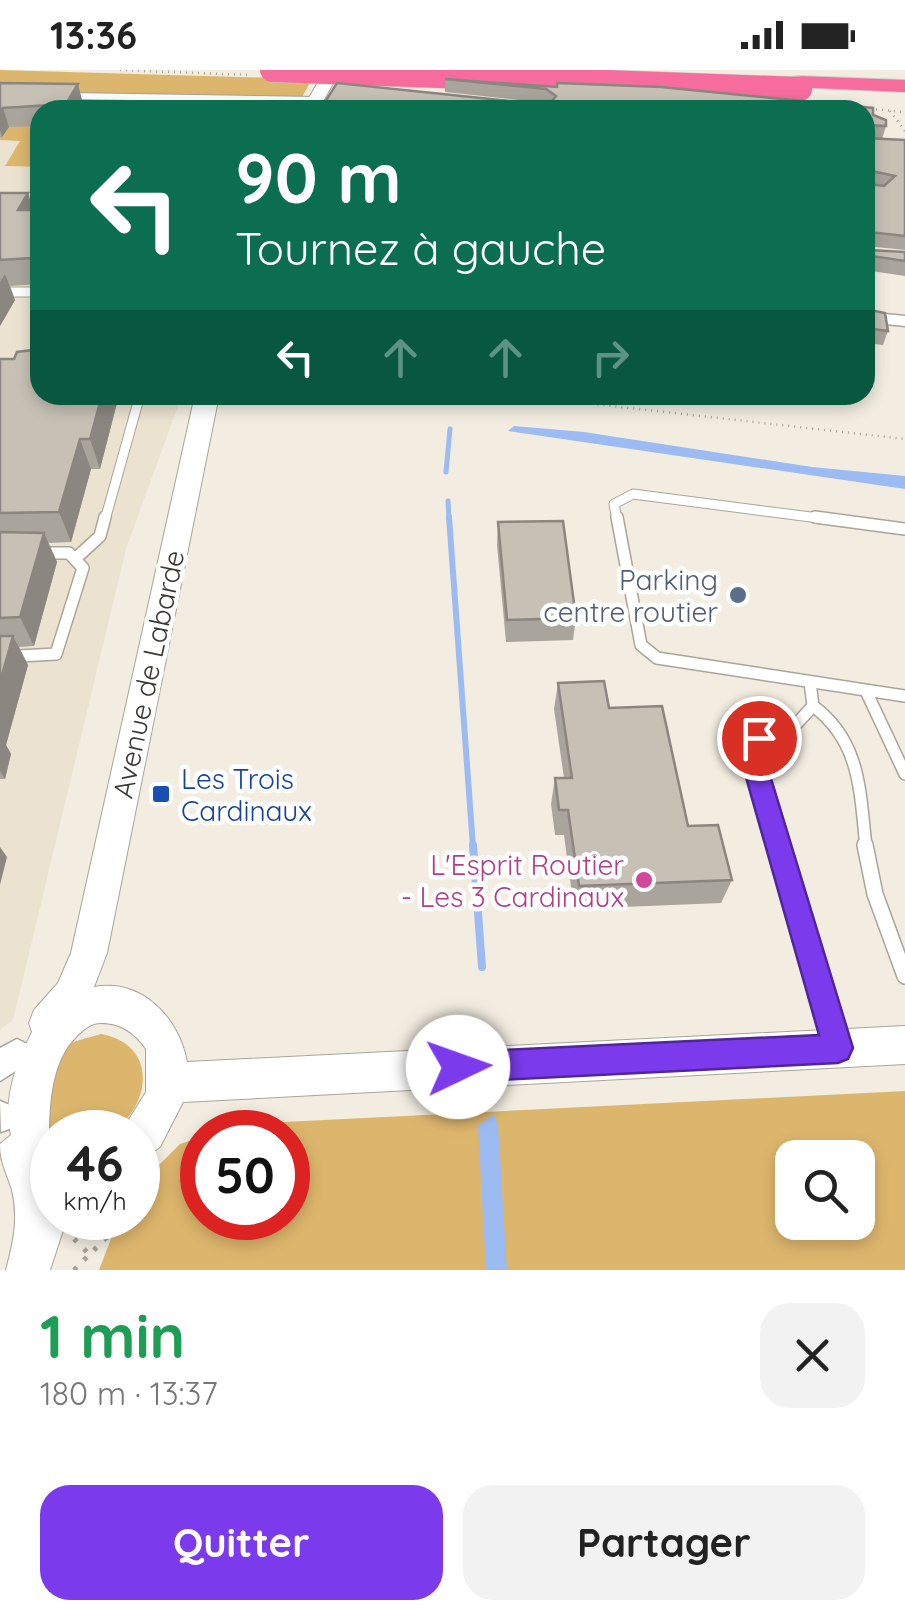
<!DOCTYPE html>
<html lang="fr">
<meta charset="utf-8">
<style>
body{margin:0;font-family:Quicksand,sans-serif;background:#f2f2f2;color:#222;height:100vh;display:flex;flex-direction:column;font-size:38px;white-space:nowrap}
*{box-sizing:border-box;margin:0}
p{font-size:32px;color:#767676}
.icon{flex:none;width:55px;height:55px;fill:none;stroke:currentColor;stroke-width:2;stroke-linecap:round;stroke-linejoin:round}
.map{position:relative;height:1200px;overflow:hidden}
.panel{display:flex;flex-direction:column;background:#fff;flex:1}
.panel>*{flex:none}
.top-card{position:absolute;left:30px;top:30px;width:845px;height:305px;border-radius:30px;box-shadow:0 5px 15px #0003;background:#0b6e4f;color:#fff;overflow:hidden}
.fabs{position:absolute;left:775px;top:1070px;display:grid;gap:20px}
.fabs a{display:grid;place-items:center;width:100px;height:100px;border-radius:20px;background:#fff;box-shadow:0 5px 15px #0003;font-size:50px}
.speed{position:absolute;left:30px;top:1040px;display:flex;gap:20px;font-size:50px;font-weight:700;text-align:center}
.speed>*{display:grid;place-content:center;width:130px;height:130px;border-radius:50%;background:#fff;box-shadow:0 5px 15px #0003;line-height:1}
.speed small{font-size:25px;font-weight:400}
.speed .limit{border:15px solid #d22;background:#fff;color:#111}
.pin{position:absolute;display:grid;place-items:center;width:85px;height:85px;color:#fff;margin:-42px;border:5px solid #fff;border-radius:50%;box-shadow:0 2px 10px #0007}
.me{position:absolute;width:110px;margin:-55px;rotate:87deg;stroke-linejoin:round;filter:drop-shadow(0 0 8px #0008)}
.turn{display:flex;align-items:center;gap:35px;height:210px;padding:0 40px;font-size:45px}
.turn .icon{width:130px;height:130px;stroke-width:2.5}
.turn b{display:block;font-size:70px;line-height:85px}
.lanes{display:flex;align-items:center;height:95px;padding:0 40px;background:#0003;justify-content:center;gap:50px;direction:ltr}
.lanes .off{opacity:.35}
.round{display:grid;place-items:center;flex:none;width:105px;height:105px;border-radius:30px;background:#f2f2f2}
.overview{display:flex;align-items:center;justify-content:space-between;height:170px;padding:0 40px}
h1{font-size:60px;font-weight:700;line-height:75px;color:#1e9e55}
.cta{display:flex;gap:20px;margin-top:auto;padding:20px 40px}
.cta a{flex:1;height:115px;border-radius:30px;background:#7c3aed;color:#fff;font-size:40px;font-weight:700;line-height:115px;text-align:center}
.cta a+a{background:#f2f2f2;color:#222}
.status{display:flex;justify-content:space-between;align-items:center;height:70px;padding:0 50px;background:#fff;direction:ltr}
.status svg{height:28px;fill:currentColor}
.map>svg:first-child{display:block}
.built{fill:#ebe2d0}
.green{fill:#ddb66d;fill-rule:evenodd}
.water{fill:#9cbbf2}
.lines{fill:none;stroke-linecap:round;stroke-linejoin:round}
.stream-far2{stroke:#9cbbf2;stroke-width:5}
.stream-far1{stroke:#9cbbf2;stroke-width:6}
.stream{stroke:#9cbbf2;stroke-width:8}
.service-far3-casing{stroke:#aaa499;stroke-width:8}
.service-far2-casing{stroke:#aaa499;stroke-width:11}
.service-far1-casing{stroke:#aaa499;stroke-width:14}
.service-casing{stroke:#aaa499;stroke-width:18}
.minor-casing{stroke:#aaa499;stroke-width:3}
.secondary-casing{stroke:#aaa499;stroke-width:2}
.motorway-casing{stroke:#cfcfce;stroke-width:2}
.path-far1{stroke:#a6a299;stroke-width:2.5;stroke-dasharray:1 5;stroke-linecap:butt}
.path{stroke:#a6a299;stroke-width:5;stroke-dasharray:4 10;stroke-linecap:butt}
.service-far3{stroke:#fff;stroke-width:6}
.service-far2{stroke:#fff;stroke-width:9}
.service-far1{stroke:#fff;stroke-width:11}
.service{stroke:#fff;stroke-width:15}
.minor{fill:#fff;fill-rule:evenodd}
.secondary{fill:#fff;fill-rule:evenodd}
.motorway{fill:#f66d9d;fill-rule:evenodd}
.motorway-bridge-casing{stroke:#cfcfce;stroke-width:25;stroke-linecap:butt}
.path-bridge{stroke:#a6a299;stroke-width:2.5;stroke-dasharray:1 5;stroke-linecap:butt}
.motorway-bridge{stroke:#f66d9d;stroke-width:24}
.wall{fill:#aaa59c}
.shaded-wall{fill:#8b867f}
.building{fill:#c6c0b5;stroke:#8b867f;stroke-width:2.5;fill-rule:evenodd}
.route{fill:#7c3aed;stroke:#51269a;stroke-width:2.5}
.service-dot{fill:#5c6f8a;stroke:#fff;stroke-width:4}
.transit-dot{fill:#1a4fb4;stroke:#fff;stroke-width:4}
.hotel-dot{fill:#d1479c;stroke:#fff;stroke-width:4}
.labels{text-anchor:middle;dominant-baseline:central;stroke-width:9;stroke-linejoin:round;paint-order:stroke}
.service-label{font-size:28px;fill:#4e5e75;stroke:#fff;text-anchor:end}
.street-label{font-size:28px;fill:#393732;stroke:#fff}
.transit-label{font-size:28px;fill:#164399;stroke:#fff;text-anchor:start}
.hotel-label{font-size:28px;fill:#b23c85;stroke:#fff;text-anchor:end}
</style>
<div class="status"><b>13:36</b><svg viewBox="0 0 49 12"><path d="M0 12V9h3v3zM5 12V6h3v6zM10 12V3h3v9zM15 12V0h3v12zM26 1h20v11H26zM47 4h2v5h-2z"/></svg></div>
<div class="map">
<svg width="905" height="1200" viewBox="0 0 905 1200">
<rect width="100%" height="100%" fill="#f3ede1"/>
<path class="built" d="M0 70 21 71 6 96 40 97V325H182L126 479 13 950 0 960Z"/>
<g class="green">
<path d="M0 0 312 9 295 40H40V97L5 96 20 71 0 70Z"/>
<path d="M101 964C157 974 153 1034 112 1062H52L50 1068 39 1056 33 1021 66 974Z"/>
<path d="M905 1021V1200H99L119 1148H138V1116L180 1074 202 1067V1148H288V1062H218L245 1054ZM792 1088H858V1152H792Z"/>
</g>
<g class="water">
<path d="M514 356 584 362 812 397 905 406V419L508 361Z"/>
<path d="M494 1044 498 1055 507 1200H486L478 1056Z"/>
</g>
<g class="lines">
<g class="stream-far2">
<path d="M446 402 450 359"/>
<path d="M448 431 449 450"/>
</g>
<path class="stream-far1" d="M449 447 473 777"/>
<path class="stream" d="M473 775 482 897"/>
<g class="service-far3-casing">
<g id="service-far3">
<path d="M69 26 315 30"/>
<path d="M0 137 40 138"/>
</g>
</g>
<g class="service-far2-casing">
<g id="service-far2">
<path d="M0 222H40"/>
<path d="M105 450 140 325"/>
<path d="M617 450 614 434 633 424 834 450"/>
</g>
</g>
<g class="service-far1-casing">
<g id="service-far1">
<path d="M617 447 641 575 657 588 905 626"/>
<path d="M815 447 905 459"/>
<path d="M75 489 100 466 105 447"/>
<path d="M0 587 56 584 83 498 69 483H39"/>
<path d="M866 621 905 704"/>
<path d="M813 636C861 671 860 723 866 777"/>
<path d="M779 777 750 679 759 668 788 663 813 636 810 612"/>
</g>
</g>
<g class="service-casing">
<g id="service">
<path d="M778 775 836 972"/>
<path d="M865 775 875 824 905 906"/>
</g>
</g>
<g class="minor-casing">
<g id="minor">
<path d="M865 242 905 246V256L865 252Z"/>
<path d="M17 969 27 974 32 984 27 994 0 1011V978Z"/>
<path d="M0 1031 12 1036 16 1047 12 1058 1 1062Z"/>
</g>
</g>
<g class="secondary-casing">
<g id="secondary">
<path d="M325 0H341L318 40H302Z"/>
<path d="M195 325H219L107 883 94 917C142 908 179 948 187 992L905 956V994L183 1032 160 1077 138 1092V1062H121L146 1022V979C135 963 121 953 101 953 90 953 83 960 75 968 37 1007 52 1094 52 1148H67L50 1200H6C13 1173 19 1149 12 1120 7 1103 0 1093 0 1074L11 1065C2 1030 17 992 32 962L29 953 34 940 58 913 71 883Z"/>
</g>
</g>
<g class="motorway-casing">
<path id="motorway" d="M799 6 905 10V22L791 17 788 12 791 7Z"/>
</g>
<g class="path-far1">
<path d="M870 39 905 42"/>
<path d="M890 41 905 61"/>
<path d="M514 325 905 369"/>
</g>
<g class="path">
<path d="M74 1169 88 1183"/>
<path d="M74 1200 126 1148"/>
</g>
<use href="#service-far3" class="service-far3"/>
<use href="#service-far2" class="service-far2"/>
<use href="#service-far1" class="service-far1"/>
<use href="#service" class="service"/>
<use href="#minor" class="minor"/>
<use href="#secondary" class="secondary"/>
<use href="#motorway" class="motorway"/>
<g class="motorway-bridge-casing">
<path id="motorway-bridge" d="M272 0 800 19"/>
</g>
<path class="path-bridge" d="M120 0 250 5"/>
<use href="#motorway-bridge" class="motorway-bridge"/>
</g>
<g class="wall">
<path d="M445 9 557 17V13L661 17 873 38V45L886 50V56L882 69H880L905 70V180L866 176 869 180 905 182V206L865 200V40H320L337 13 510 31H529L445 22Z"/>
<path d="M0 13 83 34 80 40H40V56L9 57 2 67H0Z"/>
<path d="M0 123 34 140H40V214L10 216 15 230 0 256Z"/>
<path d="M865 239 888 261 883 275 865 273Z"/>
<path d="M0 289 40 325H119L100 399H91L71 472 48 473 57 492 34 576 19 577 28 595 6 675 11 684 5 709H0Z"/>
<path d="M498 452 576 548 573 570 506 572 497 475Z"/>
<path d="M558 613 609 638 688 756 732 810 721 833 574 839 564 765H555L551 734 555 708H564L554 639Z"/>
</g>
<g class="shaded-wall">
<path d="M78 14 83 34 80 40H67L66 34Z"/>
<path d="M3 38 9 57 2 67 0 60V41Z"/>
<path d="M28 123 36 149 18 140Z"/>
<path d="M5 204 15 230 0 256V212Z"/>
<path d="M102 325H119L100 399 90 369Z"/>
<path d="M80 369 91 399 71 472 59 442Z"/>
<path d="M44 463 57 492 34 576 20 547Z"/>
<path d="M13 566 28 595 6 675 11 684 5 709 0 701V612Z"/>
<path d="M0 777 7 787 0 815Z"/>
</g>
<g class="building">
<path d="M445 9 557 17V13L661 17 873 38V45L886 50V56L866 55V68L905 70V166L870 162 866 176 869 180 905 182V191L865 185V40H320L337 13 510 31H552L556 26 546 19ZM867 100 895 106 884 116 867 114Z"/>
<path d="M0 13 78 14 66 34 3 38 0 41Z"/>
<path d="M0 123H28L18 140H40V190L31 188 0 190Z"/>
<path d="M865 239 885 243 888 261 865 258Z"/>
<path d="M40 279V325H102L90 369H80L59 442 0 443V289H14L17 282Z"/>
<path d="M563 451 576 548 507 550 498 452Z"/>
<path d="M0 462 44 463 20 547 0 548Z"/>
<path d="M0 566H13L0 612Z"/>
<path d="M604 611 609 638 662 636 688 756 718 755 732 810 579 816 568 740H559L555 708H572L558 613Z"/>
</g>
<path class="route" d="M759 658 767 661 771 668 762 679 853 978 848 989 838 993 458 1012 447 1008 443 997 447 986 458 982 819 965 738 679 743 665Z"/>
<circle class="service-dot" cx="738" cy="525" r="10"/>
<rect class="transit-dot" x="151" y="714" width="20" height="20" rx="5"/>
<circle class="hotel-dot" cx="644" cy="810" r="10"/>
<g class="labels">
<g class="service-label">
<text x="718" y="509">Parking<tspan x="718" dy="32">centre routier</tspan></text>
</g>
<g class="street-label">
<text transform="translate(148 604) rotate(-78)">Avenue de Labarde</text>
</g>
<g class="transit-label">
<text x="181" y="708">Les Trois<tspan x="181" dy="32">Cardinaux</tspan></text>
</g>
<g class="hotel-label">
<text x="624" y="794">L'Esprit Routier<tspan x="624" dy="32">- Les 3 Cardinaux</tspan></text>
</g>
</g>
</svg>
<div class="fabs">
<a><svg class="icon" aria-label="search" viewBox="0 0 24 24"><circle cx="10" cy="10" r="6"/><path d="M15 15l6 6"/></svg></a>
</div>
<div class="speed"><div>46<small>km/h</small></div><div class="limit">50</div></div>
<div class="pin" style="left:759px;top:668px;background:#d93025"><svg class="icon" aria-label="arrive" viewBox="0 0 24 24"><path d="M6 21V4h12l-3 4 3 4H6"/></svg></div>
<svg class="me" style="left:458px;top:997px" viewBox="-20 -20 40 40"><circle r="19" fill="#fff"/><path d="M0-13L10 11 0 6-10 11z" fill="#7c3aed"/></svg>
<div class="top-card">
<div class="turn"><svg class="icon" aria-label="left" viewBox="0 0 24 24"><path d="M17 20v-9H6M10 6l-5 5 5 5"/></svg><div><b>90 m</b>Tournez à gauche</div></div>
<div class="lanes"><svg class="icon" aria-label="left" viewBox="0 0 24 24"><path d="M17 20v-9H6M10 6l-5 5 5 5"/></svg><svg class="icon off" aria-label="ahead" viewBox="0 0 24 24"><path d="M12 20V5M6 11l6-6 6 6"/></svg><svg class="icon off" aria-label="ahead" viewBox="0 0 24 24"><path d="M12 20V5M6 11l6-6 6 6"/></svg><svg class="icon off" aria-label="right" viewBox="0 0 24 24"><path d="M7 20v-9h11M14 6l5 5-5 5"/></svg></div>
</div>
</div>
<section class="panel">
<div class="overview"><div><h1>1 min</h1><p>180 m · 13:37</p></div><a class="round"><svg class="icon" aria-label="close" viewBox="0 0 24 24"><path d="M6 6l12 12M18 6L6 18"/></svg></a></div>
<div class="cta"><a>Quitter</a><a>Partager</a></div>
</section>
